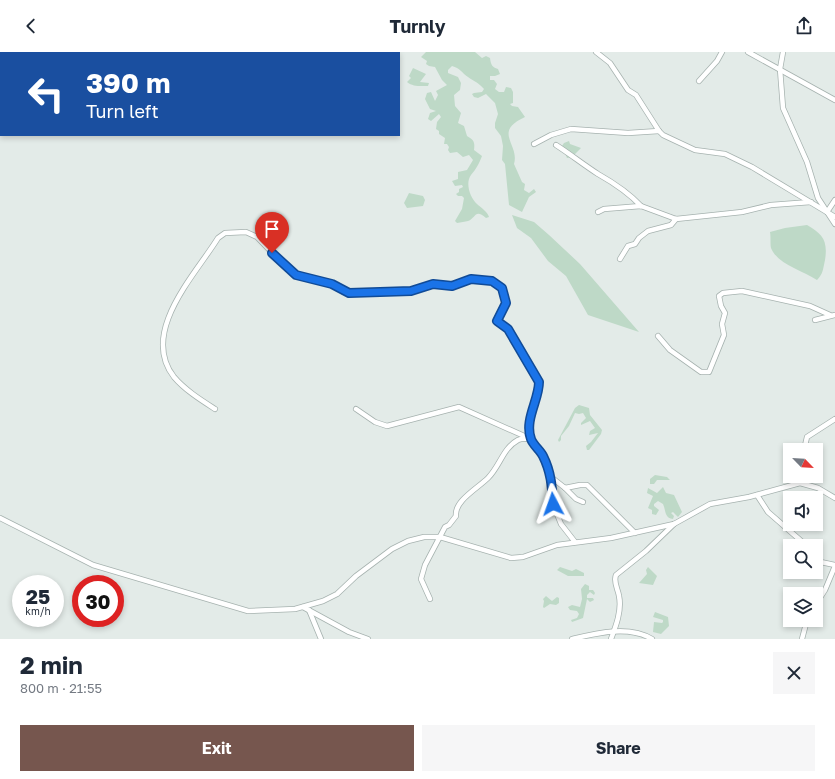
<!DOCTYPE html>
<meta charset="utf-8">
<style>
body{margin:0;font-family:"Golos Text",sans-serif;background:#f6f6f7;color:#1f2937;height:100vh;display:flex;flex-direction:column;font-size:15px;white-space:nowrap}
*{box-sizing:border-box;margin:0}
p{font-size:13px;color:#747a83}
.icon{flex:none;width:22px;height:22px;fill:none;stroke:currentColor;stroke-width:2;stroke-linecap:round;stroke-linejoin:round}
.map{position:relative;height:587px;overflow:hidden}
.drawer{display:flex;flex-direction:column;background:#fff;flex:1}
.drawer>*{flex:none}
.banner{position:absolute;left:0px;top:0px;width:400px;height:84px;box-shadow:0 2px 6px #0003;background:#1a4fa0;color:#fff;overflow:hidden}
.needle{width:26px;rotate:115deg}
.buttons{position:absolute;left:783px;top:391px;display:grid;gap:8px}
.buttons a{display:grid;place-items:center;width:40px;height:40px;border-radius:0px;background:#fff;box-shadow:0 2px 6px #0003;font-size:20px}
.speed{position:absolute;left:12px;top:523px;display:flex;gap:8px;font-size:20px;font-weight:700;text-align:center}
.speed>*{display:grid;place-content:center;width:52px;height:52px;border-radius:50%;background:#fff;box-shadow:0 2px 6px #0003;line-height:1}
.speed small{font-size:10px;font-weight:400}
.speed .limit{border:6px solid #d22;background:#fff;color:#111}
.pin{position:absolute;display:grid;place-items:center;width:34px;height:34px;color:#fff;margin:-41px -17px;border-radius:50% 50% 50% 0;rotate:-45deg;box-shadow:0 0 4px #0007}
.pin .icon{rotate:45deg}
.me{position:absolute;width:44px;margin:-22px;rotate:356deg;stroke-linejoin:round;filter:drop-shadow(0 0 3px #0008)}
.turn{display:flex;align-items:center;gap:14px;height:84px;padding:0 20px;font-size:18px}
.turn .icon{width:52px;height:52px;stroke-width:2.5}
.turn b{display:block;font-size:28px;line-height:34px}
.round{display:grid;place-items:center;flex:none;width:42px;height:42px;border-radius:0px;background:#f6f6f7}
.summary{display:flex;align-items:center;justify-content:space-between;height:68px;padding:0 20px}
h1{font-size:24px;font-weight:700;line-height:30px}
.button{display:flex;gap:8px;margin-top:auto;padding:8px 20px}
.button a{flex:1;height:46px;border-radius:0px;background:#76564e;color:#fff;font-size:16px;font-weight:700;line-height:46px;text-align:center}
.button a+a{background:#f6f6f7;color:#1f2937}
header{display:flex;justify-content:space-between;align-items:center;height:52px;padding:0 20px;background:#fff;font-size:18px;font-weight:700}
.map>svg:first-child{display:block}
.green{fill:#bed9c7}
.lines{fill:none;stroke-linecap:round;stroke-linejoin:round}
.street-casing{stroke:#a6b2af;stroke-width:6}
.street{stroke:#fff;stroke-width:4.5}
.route-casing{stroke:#114b97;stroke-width:10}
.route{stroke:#1a73e8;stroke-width:7}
</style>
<header><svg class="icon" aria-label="back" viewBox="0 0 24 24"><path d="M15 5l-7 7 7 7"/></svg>Turnly<svg class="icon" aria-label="share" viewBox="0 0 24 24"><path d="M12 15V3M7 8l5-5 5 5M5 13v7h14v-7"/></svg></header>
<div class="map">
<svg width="835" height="587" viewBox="0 0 835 587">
<rect width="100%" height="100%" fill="#e3ebe8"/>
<g class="green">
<path d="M426 0H475L482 6 486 4 490 6C491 13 492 15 498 17L500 22 495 24H490V28H494L497 32 495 37 499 40H504L506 35 511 36 513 40V51L510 52 512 54 518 55 525 65C492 80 520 92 514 112L522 130 525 132 524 138 529 141 534 137 536 140 529 145 522 160 509 153 505 112 502 108 503 94 501 84 495 76V71L498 62 495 51 486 42 478 46 474 45 472 42 474 41 482 40 484 37C478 30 475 30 468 25 462 21 460 16 452 14L448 18V21L458 25 461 31 460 38 454 43 455 54 461 61 458 71 464 74 467 84C474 88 475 90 474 98L482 104C479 112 476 117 471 123 465 131 470 146 477 152 480 155 488 160 489 165L486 166C475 156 476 166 468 169 465 170 461 170 457 171L455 169 462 157 464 146 462 144H458L456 142 459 140V137L463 135 462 133 455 134 452 129 458 127V120L467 118 473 108 469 103 463 105 457 100 450 101 448 98 449 95 447 92H444L445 86 439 82V79L436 77 437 70 441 65 439 62 431 69 428 67 430 61 436 59 430 57 425 47 427 41 431 40 435 49 438 43 436 39 447 33 442 28 435 15 429 14 426 12 427 9 421 5Z"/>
<path d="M413 16 426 22 420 30 429 31 428 34C421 34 413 35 407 30L411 26 409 24Z"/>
<path d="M569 89 570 92 581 96 572 105 567 106 562 94 564 91Z"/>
<path d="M409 141 423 144 425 148 423 154 407 156 404 151Z"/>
<path d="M512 163 534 170 549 183 580 212 639 280 588 263 566 224 548 209 531 186 517 176Z"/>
<path d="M807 173C823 182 828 189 825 208 823 217 823 222 817 228 802 218 778 213 771 196 770 192 771 185 770 180L785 176Z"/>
<path d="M579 353 589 356 590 363 602 378 601 382 589 398H587L586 394 591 390 598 381 589 383 590 379 595 376 590 369 581 373V371L586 366 583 361 579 362 575 361 569 374 561 384V388L559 390 558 388 575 356Z"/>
<path d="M655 423 667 425 670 428H657L654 432H650V427Z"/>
<path d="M663 435 666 441 674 443 682 460 678 465 673 460 671 461 674 464 673 467C664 466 666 458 663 452L658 449 654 452V454L659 458 656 463 652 462V458L648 456 653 444 647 441 648 436 657 441Z"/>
<path d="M560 515 572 519 576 517 584 521V524H568L557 518Z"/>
<path d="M648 515 657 524 653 533 639 531 647 522 646 518Z"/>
<path d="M585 532 589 534V538H593L595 541 594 543 590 540 587 543V546H593L594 548 590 550 587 547 583 566 572 570 571 568 577 566 579 562 577 559 570 558 568 555 572 553 580 555 582 547 581 537Z"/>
<path d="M546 544 552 549 557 545 559 546V551L556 553 550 552 544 556 543 555 544 549 543 547Z"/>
<path d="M655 560 668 565 669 574 661 582 653 580 654 570 662 571 663 570V568L653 565Z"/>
</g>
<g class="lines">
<g class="street-casing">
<g id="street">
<path d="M596 0 610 11 628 38 636 43 659 79 663 83 695 98 725 102 752 115 835 165"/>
<path d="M748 0 835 48"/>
<path d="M783 0 780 17 783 56 807 110 818 146 835 172"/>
<path d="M699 29 717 9 722 0"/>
<path d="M534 92 551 83 571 77 628 81 659 79"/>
<path d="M556 93C570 102 584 113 598 122 614 131 628 140 641 154"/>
<path d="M598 160 604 157 641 154 676 167 742 160 771 153 811 150"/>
<path d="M827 160 835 148"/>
<path d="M620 207 628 194 635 192 639 186 648 179 671 173 676 167"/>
<path d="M815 268 835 263"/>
<path d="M658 284 670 298 701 320H709L724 283 722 272 725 261 721 254 719 244 723 241 742 239 810 254 830 263"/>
<path d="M215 357C201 348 185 338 174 325 139 280 196 222 218 186L225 181 246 180 257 185 280 209 296 223 332 232 349 241 411 239 433 233 452 234 471 227 492 229 502 236 506 251 497 269 508 277 521 301 539 330V338L531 360V387C527 387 522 386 518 388 503 396 500 414 488 426 478 436 454 449 456 464L449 473 445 475 425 513 421 527 430 547"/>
<path d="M356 357 375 370 387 374 459 355 531 387 542 403 551 423 553 452 561 472 575 490"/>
<path d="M804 398 807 385 835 367"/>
<path d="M799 424 800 431"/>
<path d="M551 425 565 436 580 433H587L635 481"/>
<path d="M565 436 576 447 583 450"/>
<path d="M757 443 768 460 807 494"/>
<path d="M0 466 93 513 248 559 295 557 323 549 337 542 356 524 392 497 408 489 424 485H440L511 506 523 505 557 493 611 486 674 472 710 452 749 445 800 431 818 436 835 446"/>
<path d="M816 509 835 513"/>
<path d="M816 552 825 538 835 514"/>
<path d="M303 555 349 580 368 587"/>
<path d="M309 558 321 587"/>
<path d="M572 587C597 581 629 573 652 587"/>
<path d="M611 587C616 574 622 558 619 544 618 537 613 530 616 523L646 499 674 472"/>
<path d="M802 587 807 568"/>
</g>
</g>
<use href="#street" class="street"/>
</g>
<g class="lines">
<g class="route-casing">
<path id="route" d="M272 201 296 223 332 232 349 241 411 239 433 232 452 234 471 227 492 229 502 236 506 251 497 269 508 277 539 330C539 348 524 368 531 387 533 393 540 398 543 404 551 420 552 434 553 452"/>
</g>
<use href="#route" class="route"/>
</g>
</svg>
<div class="buttons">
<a><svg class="needle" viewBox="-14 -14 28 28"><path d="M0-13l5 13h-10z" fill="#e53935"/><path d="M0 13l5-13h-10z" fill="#747a83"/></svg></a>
<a><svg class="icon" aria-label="sound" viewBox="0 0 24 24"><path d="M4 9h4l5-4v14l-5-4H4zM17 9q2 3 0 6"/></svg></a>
<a><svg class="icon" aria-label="search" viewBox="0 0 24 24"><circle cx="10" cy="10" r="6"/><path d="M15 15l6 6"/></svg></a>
<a><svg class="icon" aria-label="layers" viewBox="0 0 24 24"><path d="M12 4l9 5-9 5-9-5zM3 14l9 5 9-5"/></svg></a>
</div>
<div class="speed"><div>25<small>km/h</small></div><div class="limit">30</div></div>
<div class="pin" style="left:272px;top:201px;background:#d93025"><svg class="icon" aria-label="arrive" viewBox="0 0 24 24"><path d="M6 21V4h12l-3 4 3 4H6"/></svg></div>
<svg class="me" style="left:553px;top:452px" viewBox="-20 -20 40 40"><path d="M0-17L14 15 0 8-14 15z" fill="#1a73e8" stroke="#fff" stroke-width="4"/></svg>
<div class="banner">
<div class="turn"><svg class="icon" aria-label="left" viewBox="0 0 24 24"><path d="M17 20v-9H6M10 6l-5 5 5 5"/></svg><div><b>390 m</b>Turn left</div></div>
</div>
</div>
<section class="drawer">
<div class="summary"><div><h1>2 min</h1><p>800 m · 21:55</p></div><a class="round"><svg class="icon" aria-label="close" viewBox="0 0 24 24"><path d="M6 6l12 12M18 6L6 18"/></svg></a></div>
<div class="button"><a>Exit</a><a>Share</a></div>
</section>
